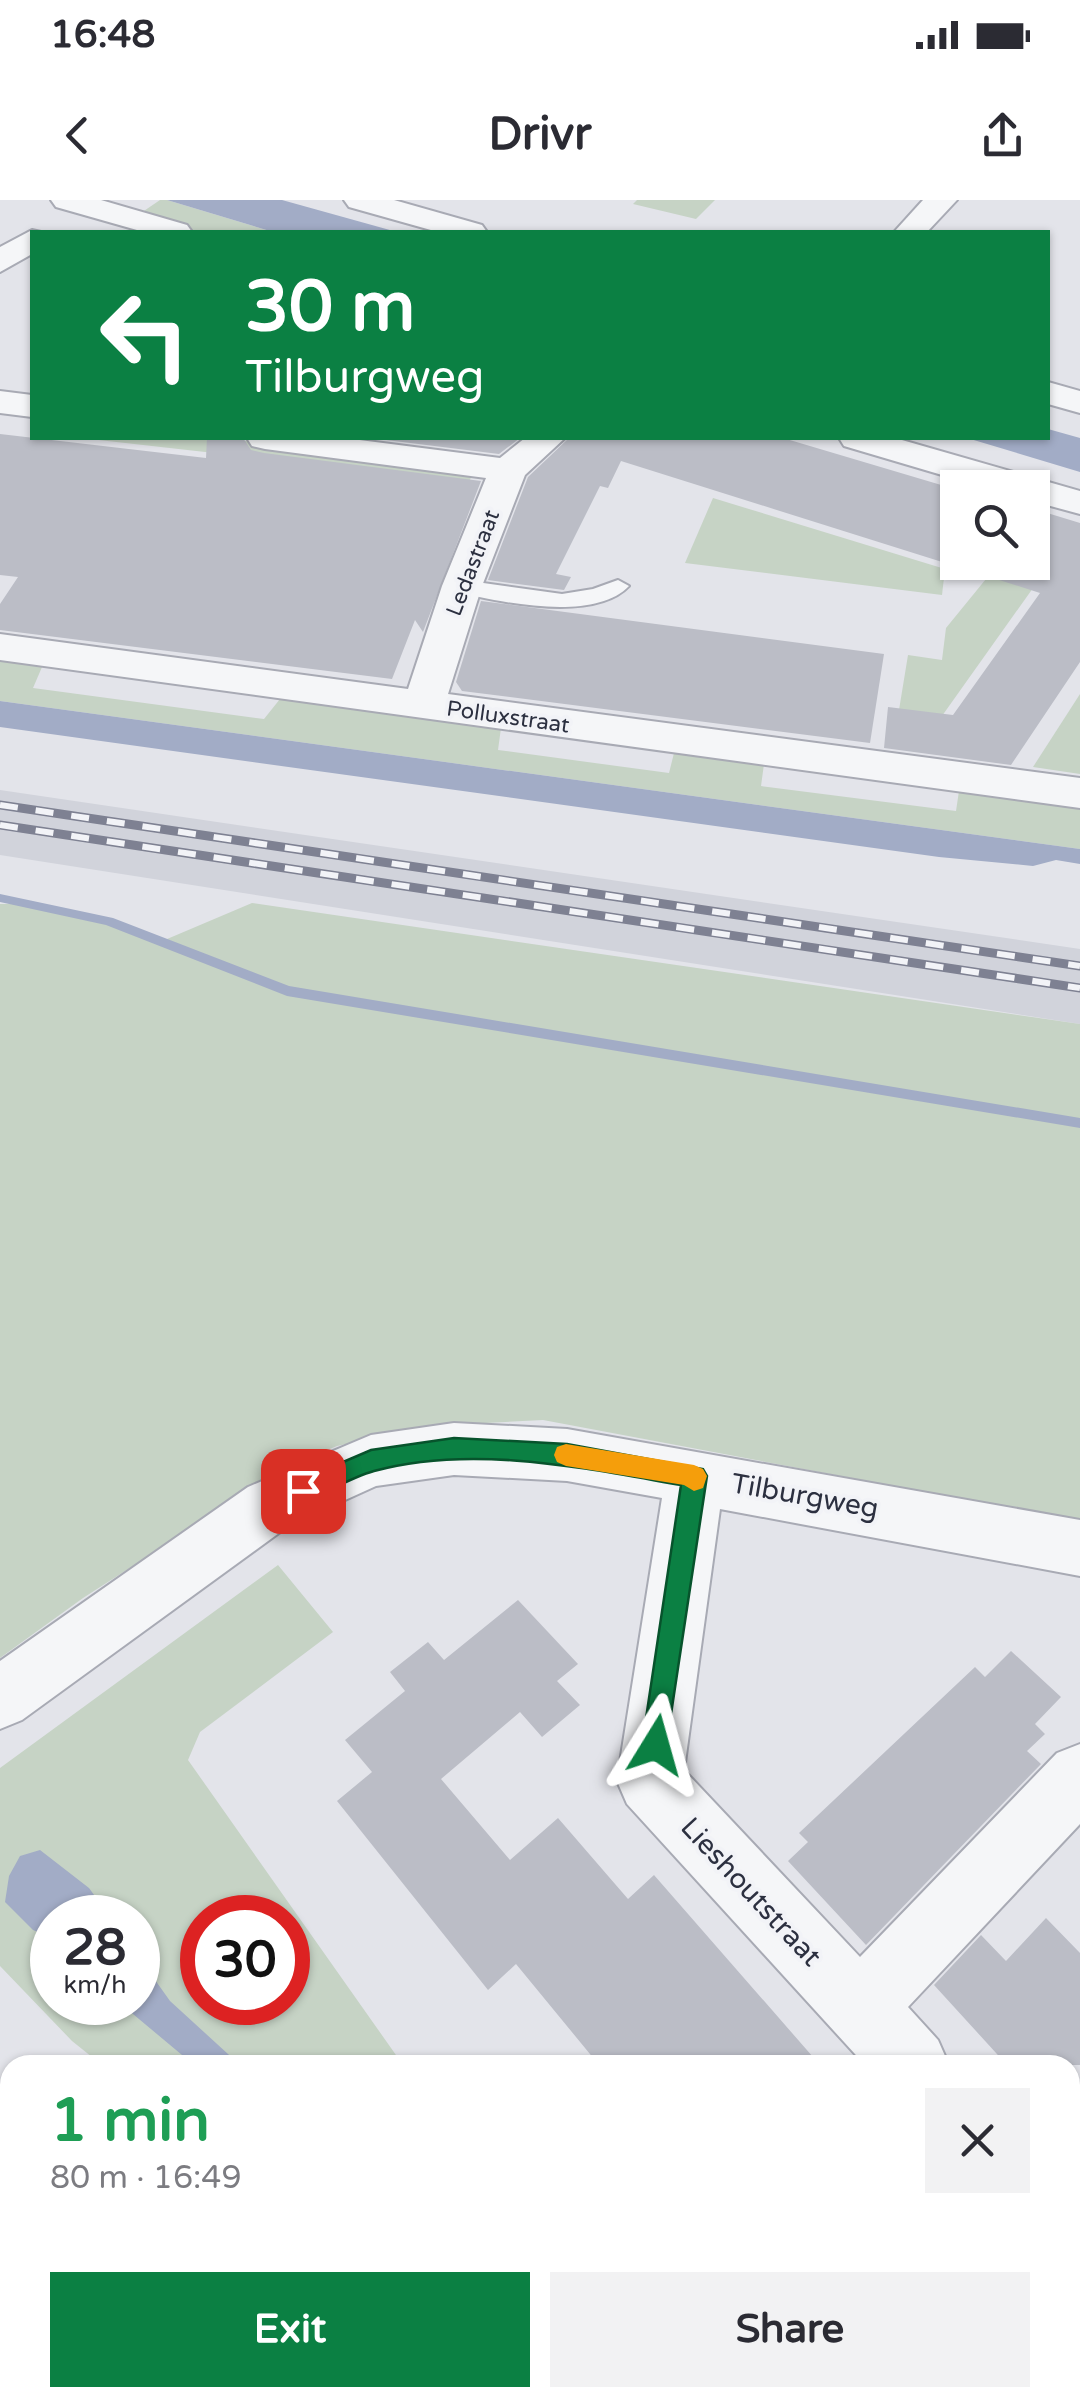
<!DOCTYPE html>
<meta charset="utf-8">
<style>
body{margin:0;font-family:"Varela Round",sans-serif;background:#f2f2f3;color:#2b2b33;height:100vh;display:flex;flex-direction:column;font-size:38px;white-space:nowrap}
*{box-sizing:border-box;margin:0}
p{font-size:32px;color:#7c7c81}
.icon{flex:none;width:55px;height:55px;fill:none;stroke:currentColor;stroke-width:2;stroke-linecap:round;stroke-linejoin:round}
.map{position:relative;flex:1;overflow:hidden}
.drawer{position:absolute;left:0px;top:1855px;width:1080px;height:352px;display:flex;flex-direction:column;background:#fff;border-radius:30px 30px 0 0;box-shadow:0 2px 8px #0004}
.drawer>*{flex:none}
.hud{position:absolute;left:30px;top:30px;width:1020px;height:210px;border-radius:0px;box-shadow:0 2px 8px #0004;background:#0b8043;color:#fff;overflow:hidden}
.buttons{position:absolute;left:940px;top:270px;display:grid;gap:20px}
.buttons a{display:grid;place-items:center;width:110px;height:110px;border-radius:0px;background:#fff;box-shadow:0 2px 8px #0004;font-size:50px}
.speed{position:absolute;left:30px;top:1695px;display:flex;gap:20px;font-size:50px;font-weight:700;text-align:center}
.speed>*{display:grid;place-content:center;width:130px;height:130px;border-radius:50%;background:#fff;box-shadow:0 2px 8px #0004;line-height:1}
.speed small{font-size:25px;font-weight:400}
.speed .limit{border:15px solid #d22;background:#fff;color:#111}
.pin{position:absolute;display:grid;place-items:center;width:85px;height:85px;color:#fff;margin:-42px;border-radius:20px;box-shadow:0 5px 15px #0006}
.me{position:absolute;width:110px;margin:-55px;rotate:8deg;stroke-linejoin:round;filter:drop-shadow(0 0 8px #0008)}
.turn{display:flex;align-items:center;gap:35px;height:210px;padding:0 50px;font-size:45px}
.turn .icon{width:130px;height:130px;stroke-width:2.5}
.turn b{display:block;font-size:70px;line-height:85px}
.round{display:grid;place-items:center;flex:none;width:105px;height:105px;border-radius:0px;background:#f2f2f3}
.summary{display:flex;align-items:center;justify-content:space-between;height:170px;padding:0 50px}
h1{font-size:60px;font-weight:700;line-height:75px;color:#1e9e55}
.cta{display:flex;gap:20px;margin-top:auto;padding:20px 50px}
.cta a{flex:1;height:115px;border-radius:0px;background:#0b8043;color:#fff;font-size:40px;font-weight:700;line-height:115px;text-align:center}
.cta a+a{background:#f2f2f3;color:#2b2b33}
.status{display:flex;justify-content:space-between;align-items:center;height:70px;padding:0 50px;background:#fff;direction:ltr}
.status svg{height:28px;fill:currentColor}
header{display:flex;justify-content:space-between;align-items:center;height:130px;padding:0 50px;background:#fff;font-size:45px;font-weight:700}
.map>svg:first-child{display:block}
.built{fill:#d1d3db}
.green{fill:#c6d3c5;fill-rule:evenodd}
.water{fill:#a2acc6}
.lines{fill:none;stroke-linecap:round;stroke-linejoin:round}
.stream{fill:#a2acc6;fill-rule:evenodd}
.building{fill:#bbbdc6}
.lane-casing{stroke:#a8aab4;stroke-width:4}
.street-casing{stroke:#a8aab4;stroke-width:4}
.lane{fill:#f5f6f8;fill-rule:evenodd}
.street{fill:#f5f6f8;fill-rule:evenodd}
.rail-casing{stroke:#7e8192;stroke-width:9}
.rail{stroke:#f2f3f7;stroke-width:6;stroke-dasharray:18;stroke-linecap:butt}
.route{fill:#0b8043;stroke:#07532c;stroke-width:2.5}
.slow{fill:#f59e0b}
.labels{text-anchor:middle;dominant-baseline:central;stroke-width:8;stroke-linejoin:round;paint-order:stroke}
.far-street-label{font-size:22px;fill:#2c3040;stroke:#f2f3f7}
.street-label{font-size:28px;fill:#2c3040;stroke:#f2f3f7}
</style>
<div class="status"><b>16:48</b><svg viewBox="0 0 49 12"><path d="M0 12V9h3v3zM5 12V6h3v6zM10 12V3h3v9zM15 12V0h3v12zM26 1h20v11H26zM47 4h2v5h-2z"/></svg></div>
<header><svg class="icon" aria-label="back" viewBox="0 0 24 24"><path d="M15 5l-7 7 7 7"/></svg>Drivr<svg class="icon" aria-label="share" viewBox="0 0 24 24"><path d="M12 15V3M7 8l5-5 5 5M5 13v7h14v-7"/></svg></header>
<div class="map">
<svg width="1080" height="2207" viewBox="0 0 1080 2207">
<rect width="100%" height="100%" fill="#e3e4ea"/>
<path class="built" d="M0 590 1080 749V824L0 655Z"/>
<g class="green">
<path d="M160 0H167L273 32H197L138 15Z"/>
<path d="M637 0H715L696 19 633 4Z"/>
<path d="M81 238H222L474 271 469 282Z"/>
<path d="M713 298 945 369 942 395 685 363Z"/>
<path d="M1065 343 937 523 899 510 908 455 942 460 946 428 999 363 1032 362Z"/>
<path d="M0 461 42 467 33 488 264 519 280 499 501 528 498 550 669 573 674 553 678 551 764 564 761 586 956 611 959 591 1080 606V649L0 501Z"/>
<path d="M1080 494V574L1033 567Z"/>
<path d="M252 703 1080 824V1321L543 1220 428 1226 337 1246 290 1265 83 1398 0 1458V704H44L160 742Z"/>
<path d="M278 1365 333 1432 200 1532 188 1560 403 1865H102L72 1841 0 1766V1568ZM52 1718H138V1802H52ZM202 1718H288V1802H202Z"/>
<path d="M365 2198H637L644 2207H370Z"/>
</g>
<g class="water">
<path d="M167 0H282L397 32H273Z"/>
<path d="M1048 229 1080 238V272L967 238H1048Z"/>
<path d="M0 501 1080 649V664L1056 660 1033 666 939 657 0 527Z"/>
<path d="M40 1650 89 1688 110 1717 52 1718V1738L33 1730 5 1702 9 1676 20 1656Z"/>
<path d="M138 1756 170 1801 240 1865H194L121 1804 138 1802Z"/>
</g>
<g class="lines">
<path class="stream" d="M0 694 113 718 289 786 1080 918V928L287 796 106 725 0 702Z"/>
</g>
<g class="building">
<path d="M0 234 206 258 207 238H243L251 250 264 253 481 281 423 432 415 420 392 479 0 430V404L18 377 0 375Z"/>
<path d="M370 238H520L499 254Z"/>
<path d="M569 238H783L958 290V367L621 261 608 288 600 286 556 374 571 377 564 390 488 380 528 277Z"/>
<path d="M1044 312 1080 323V462L1011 565 884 548 888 507 953 515 1040 393 993 378 1005 362H1032V327Z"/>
<path d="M481 401 884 454 870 543 462 491 456 482Z"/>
<path d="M518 1400 578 1464 557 1481 580 1505 542 1537 520 1512 441 1579 510 1660 558 1618 628 1699 654 1675 820 1865H599L516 1764 488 1790 337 1601 372 1572 345 1540 405 1491 390 1472 428 1442 444 1460Z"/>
<path d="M1011 1451 1061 1497 1035 1524 1045 1534 1027 1551 1041 1564 866 1745 788 1661 808 1642 799 1633 975 1467 985 1477Z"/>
<path d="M1046 1718 1080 1753V1865H1007L934 1785 981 1735 1006 1761Z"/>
</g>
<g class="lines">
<g class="lane-casing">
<path id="lane" d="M462 380 562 394 593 389 618 380 629 386C594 423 498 402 454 391L451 386 454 381Z"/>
</g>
<g class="street-casing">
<g id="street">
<path d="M51 0H101L187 25 192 32H144L56 7Z"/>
<path d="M344 0H394L482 25 487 32H438L349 7Z"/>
<path d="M923 0H957L927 32H894Z"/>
<path d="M32 30 41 32H32V54L0 72V47Z"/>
<path d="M1048 182 1080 191V213L1048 204Z"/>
<path d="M0 191 32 195V217L0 213Z"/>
<path d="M247 238H344L500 258 525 238H565L525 275 482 386 448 494 1080 578V608L0 460V434L408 489 442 386 486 278 265 249 252 246Z"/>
<path d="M839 238H895L1080 291V314L1032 301V288H986L844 246Z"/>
<path d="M454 1223 567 1229 1080 1320V1376L720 1309 684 1570 860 1757 1057 1553 1080 1544V1624L908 1807 938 1840 949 1865H865L627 1604 617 1581 662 1298 567 1281 454 1275 376 1286 290 1325 22 1520 0 1529V1461L248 1287 371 1235Z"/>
<path d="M1070 1994 1080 1999V2081L1070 2076Z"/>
</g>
</g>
<use href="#lane" class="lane"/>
<use href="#street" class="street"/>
<g class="rail-casing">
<g id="rail">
<path d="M0 605 1080 766"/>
<path d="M0 625 1080 788"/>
</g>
</g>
<use href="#rail" class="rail"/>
</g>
<path class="route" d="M454 1238 567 1244 703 1269 707 1276 665 1554 656 1558 646 1554 642 1545 681 1285C583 1268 472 1244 374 1271 349 1278 327 1293 303 1302L294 1299 291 1291 294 1283 371 1250Z"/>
<path class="slow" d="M566 1244 694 1265 703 1269 707 1276 703 1288 694 1291 684 1285 566 1266 557 1262 554 1255 557 1247Z"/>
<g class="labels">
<g class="far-street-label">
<text transform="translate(473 363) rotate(-69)">Ledastraat</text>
<text transform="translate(508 517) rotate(8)">Polluxstraat</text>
</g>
<g class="street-label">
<text transform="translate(805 1296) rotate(10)">Tilburgweg</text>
<text transform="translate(751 1692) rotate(47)">Lieshoutstraat</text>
</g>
</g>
</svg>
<div class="buttons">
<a><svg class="icon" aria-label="search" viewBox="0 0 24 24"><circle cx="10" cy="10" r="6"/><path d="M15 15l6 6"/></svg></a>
</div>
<div class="speed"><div>28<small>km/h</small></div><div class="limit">30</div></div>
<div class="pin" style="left:303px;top:1291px;background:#d93025"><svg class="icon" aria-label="arrive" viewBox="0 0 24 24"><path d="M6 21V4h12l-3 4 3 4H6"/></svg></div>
<svg class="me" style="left:656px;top:1545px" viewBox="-20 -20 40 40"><path d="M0-17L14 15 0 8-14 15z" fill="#0b8043" stroke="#fff" stroke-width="4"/></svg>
<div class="hud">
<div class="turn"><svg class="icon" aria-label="left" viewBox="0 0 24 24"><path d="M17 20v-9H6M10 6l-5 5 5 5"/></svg><div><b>30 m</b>Tilburgweg</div></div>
</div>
<section class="drawer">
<div class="summary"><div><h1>1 min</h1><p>80 m · 16:49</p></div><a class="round"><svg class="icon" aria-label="close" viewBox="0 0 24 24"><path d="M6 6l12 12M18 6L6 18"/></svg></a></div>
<div class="cta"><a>Exit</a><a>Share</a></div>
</section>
</div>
